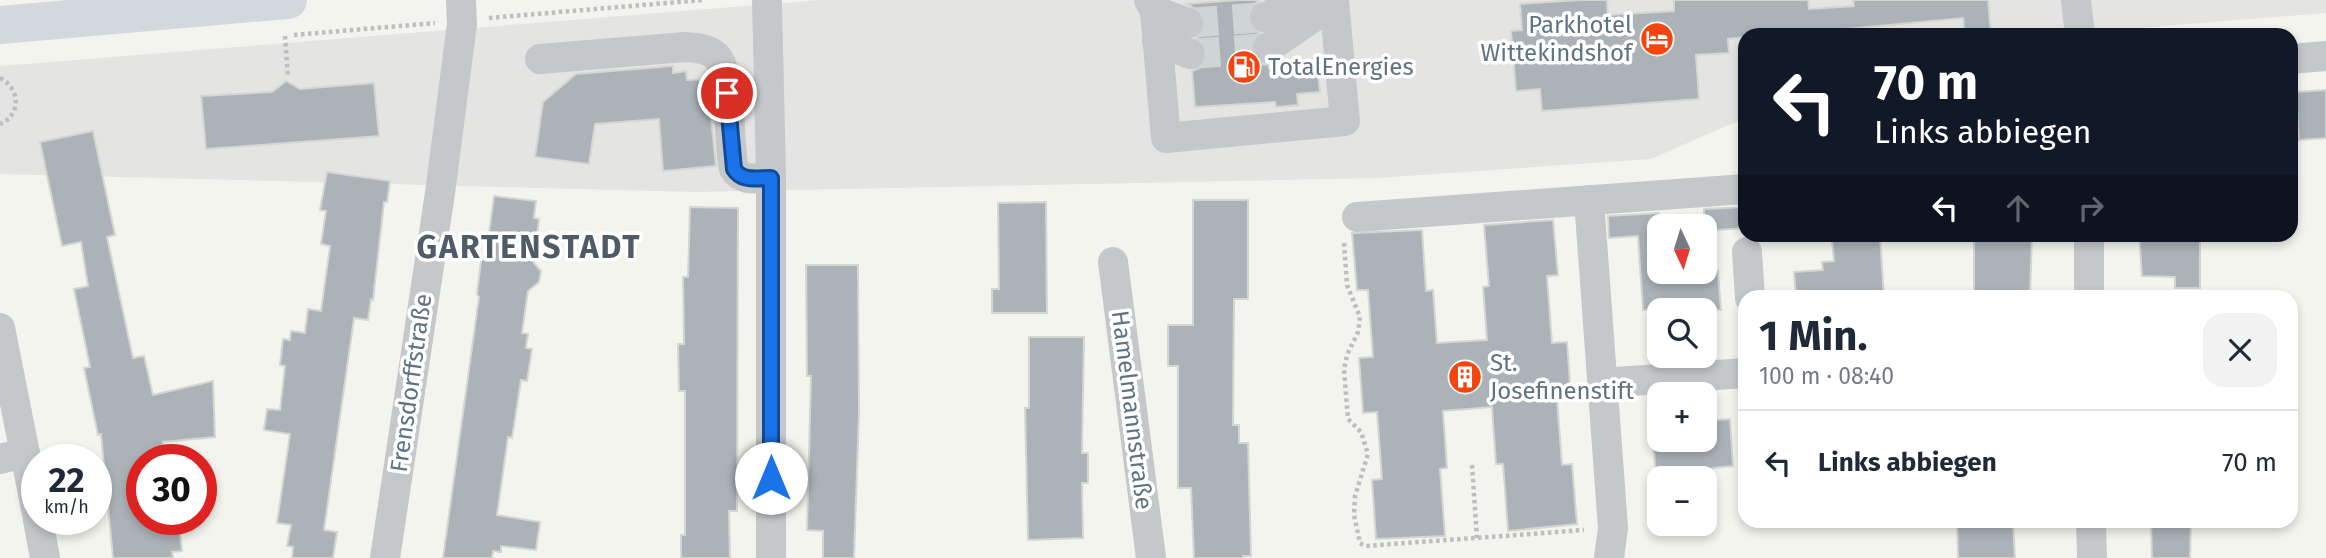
<!DOCTYPE html>
<html lang="de">
<meta charset="utf-8">
<style>
body{margin:0;font-family:"Fira Sans",sans-serif;background:#f2f2f3;color:#1f2937;height:100vh;display:flex;flex-direction:column;font-size:26px;white-space:nowrap}
*{box-sizing:border-box;margin:0}
p{font-size:23px;color:#747a83}
.icon{flex:none;width:38px;height:38px;fill:none;stroke:currentColor;stroke-width:2;stroke-linecap:round;stroke-linejoin:round}
.map{position:relative;flex:1;overflow:hidden}
.drawer{position:absolute;left:1738px;top:290px;width:560px;height:238px;display:flex;flex-direction:column;background:#fff;border-radius:21px;box-shadow:0 4px 10px #0003}
.drawer>*{flex:none}
.banner{position:absolute;left:1738px;top:28px;width:560px;height:214px;border-radius:21px;box-shadow:0 4px 10px #0003;background:#111827;color:#fff;overflow:hidden}
.needle{width:46px;rotate:176deg}
.tools{position:absolute;left:1647px;top:214px;display:grid;gap:14px}
.tools a{display:grid;place-items:center;width:70px;height:70px;border-radius:14px;background:#fff;box-shadow:0 4px 10px #0003;font-size:35px}
.speed{position:absolute;left:21px;top:444px;display:flex;gap:14px;font-size:35px;font-weight:700;text-align:center}
.speed>*{display:grid;place-content:center;width:91px;height:91px;border-radius:50%;background:#fff;box-shadow:0 4px 10px #0003;line-height:1}
.speed small{font-size:18px;font-weight:400}
.speed .limit{border:10px solid #d22;background:#fff;color:#111}
.pin{position:absolute;display:grid;place-items:center;width:60px;height:60px;color:#fff;margin:-30px;border:4px solid #fff;border-radius:50%;box-shadow:0 2px 7px #0007}
.me{position:absolute;width:77px;margin:-38px;rotate:0deg;stroke-linejoin:round;filter:drop-shadow(0 0 5px #0008)}
.turn{display:flex;align-items:center;gap:24px;height:147px;padding:0 21px;font-size:32px}
.turn .icon{width:91px;height:91px;stroke-width:2.5}
.turn b{display:block;font-size:49px;line-height:60px}
.lanes{display:flex;align-items:center;height:66px;padding:0 21px;background:#0003;justify-content:center;gap:35px;direction:ltr}
.lanes .off{opacity:.35}
.round{display:grid;place-items:center;flex:none;width:74px;height:74px;border-radius:21px;background:#f2f2f3}
.summary{display:flex;align-items:center;justify-content:space-between;height:119px;padding:0 21px}
h1{font-size:42px;font-weight:700;line-height:52px}
ul{padding:0;list-style:none}
li{display:flex;align-items:center;gap:21px;height:105px;padding:0 21px;border-top:2px solid #e0e1e3}
li div{flex:1}
li b{display:block;font-size:26px}
li em{font-style:normal}
.map>svg:first-child{display:block}
.built{fill:#e4e5e3}
.building{fill:#abb3b8;stroke:#d5d5d2;stroke-width:2}
.lines{fill:none;stroke-linecap:round;stroke-linejoin:round}
.minor-tunnel{stroke:#cfd4d4;stroke-width:30;stroke-dasharray:30 15;stroke-linecap:butt}
.path{stroke:#bcbec0;stroke-width:4.5;stroke-dasharray:3.5 3.5;stroke-linecap:butt}
.minor{stroke:#c5c8cb;stroke-width:30}
.major{stroke:#d2d8dc;stroke-width:38}
.route-casing{stroke:#114b97;stroke-width:18}
.route{stroke:#1a73e8;stroke-width:12}
.labels{text-anchor:middle;dominant-baseline:central;stroke-width:7;stroke-linejoin:round;paint-order:stroke}
.poi-label{font-size:24px;fill:#607383;stroke:#fff;text-anchor:start}
.street-label{font-size:24px;fill:#607383;stroke:#fff}
.district-label{font-size:32px;font-weight:bold;letter-spacing:2px;fill:#4f5c67;stroke:#fff}
</style>
<div class="map">
<svg width="2326" height="558" viewBox="0 0 2326 558">
<rect width="100%" height="100%" fill="#f4f4ef"/>
<path class="built" d="M820 0H2326V13L2053 35H1745V118L1651 159 1378 178 696 192 0 174V66Z"/>
<g class="building">
<path d="M1238 0H1260L1251 6 1248 15 1249 25 1259 33 1252 41 1251 50 1254 58 1261 64 1269 65V68L1317 64 1320 92 1297 94 1298 105 1276 107 1275 102 1195 107 1192 71 1200 68 1206 60 1207 52 1204 44 1197 38 1204 30 1205 21 1201 11 1186 4Z"/>
<path d="M1579 0H1607L1608 15 1674 11V0H1808L1809 9 1854 6 1853 0H1988L1991 35H1965L1963 18 1847 29 1848 35H1745V37L1728 39 1729 53 1696 55 1699 99 1542 111 1540 89 1516 91 1511 31 1522 30 1520 4Z"/>
<path d="M673 66V73L686 71 687 80 707 79 716 166 663 171 659 119 595 124 589 164 535 157 543 102 576 74Z"/>
<path d="M286 81 300 89 374 83 379 136 206 149 201 96 272 92Z"/>
<path d="M2326 90V138L2299 140 2296 92Z"/>
<path d="M93 131 115 235 107 237 133 358 144 356 153 395 213 381 215 437 163 442 165 460H142V520H171V525L179 524 182 551 172 552 173 558H113L101 434 98 435 84 368 90 367 74 289 88 286 81 242 62 246 40 142Z"/>
<path d="M327 172 390 181 387 202H384L373 300 371 299 368 320 354 318 324 530 337 532 333 558H292L293 547 287 546 291 525 277 523 290 434 264 430 267 409 280 410 285 366 280 365 283 339 290 340 291 331 305 333 308 309 321 311 330 246 321 244 326 211 320 210Z"/>
<path d="M494 196 536 201 534 218 539 219 534 263 541 271 539 282 528 291 522 333 528 334 526 348 532 349 527 381 521 380 512 438 508 437 497 515 540 522 536 550 501 546V552L493 551 492 558H443L479 297 477 294 481 261 486 255Z"/>
<path d="M1193 200H1248V299H1234L1233 425H1239V443H1248L1251 556H1243V558H1194L1191 488H1178V366H1168V325H1193Z"/>
<path d="M1046 202 1047 313H992V289H999L998 203Z"/>
<path d="M690 207 738 208 737 511H729L730 558H681V535H685V391H679L678 344H684L683 277H688Z"/>
<path d="M1745 207V228L1704 231V209Z"/>
<path d="M1659 213V271H1718L1721 310H1643L1638 236 1609 238 1608 216Z"/>
<path d="M1553 220 1558 275 1547 276 1552 343 1567 342 1571 396 1557 398 1562 465 1572 464 1577 524 1508 531 1503 464H1496L1492 407 1443 411 1447 468 1440 469 1445 536 1376 539 1372 480 1382 479 1377 412 1363 413 1359 358 1373 357 1368 290H1357L1352 233 1422 230 1426 291 1433 290 1437 343 1487 340 1483 287 1489 286 1484 225Z"/>
<path d="M1980 234H2032L2030 298H1974V236Z"/>
<path d="M2139 234H2200V288H2175V277L2142 276Z"/>
<path d="M1880 236 1884 298H1796L1794 272 1823 270 1822 262 1834 261 1832 240Z"/>
<path d="M806 265H858L859 413 854 558H823V531L807 530 811 376H807Z"/>
<path d="M1029 337H1084L1082 453H1088V483H1082L1083 538 1028 540 1025 408H1029Z"/>
<path d="M1730 419 1733 466 1712 468 1713 478H1656L1653 439H1704V421Z"/>
<path d="M1957 522H2013L2015 558H1958Z"/>
<path d="M2151 522H2191L2190 558H2152Z"/>
</g>
<g class="lines">
<g class="minor-tunnel">
<path d="M1188 23 1265 17"/>
<path d="M1190 54 1268 48"/>
</g>
<g class="path">
<path d="M489 18 702 0"/>
<path d="M294 35 435 23"/>
<path d="M285 36 288 77"/>
<path d="M0 78C20 88 22 115 0 124"/>
<path d="M1344 243 1347 285 1360 317 1358 332 1347 355 1344 370 1348 419 1361 432 1368 454 1355 496 1354 515 1360 543 1365 546 1584 530"/>
<path d="M1472 465 1477 538"/>
</g>
<g class="minor">
<path d="M767 0 771 178V558"/>
<path d="M1149 0 1155 11 1166 138 1345 121 1334 0"/>
<path d="M2076 0 2080 35"/>
<path d="M1155 11 1188 23"/>
<path d="M1265 17 1303 0"/>
<path d="M1157 41 1190 54"/>
<path d="M1268 48 1334 3"/>
<path d="M540 59 685 47C696 48 707 48 716 56 732 71 728 144 734 169 742 182 757 178 771 178"/>
<path d="M2291 59 2326 56"/>
<path d="M1589 200 1613 528 1609 558"/>
<path d="M1357 217 1745 189"/>
<path d="M2089 234V298"/>
<path d="M1747 252 1750 298"/>
<path d="M1113 262 1151 558"/>
<path d="M0 328 37 514"/>
<path d="M1602 383 1745 373"/>
<path d="M0 459 25 453"/>
<path d="M38 520 45 558"/>
<path d="M2091 522 2092 558"/>
<path d="M385 558 440 193 462 24 461 0"/>
</g>
<path class="major" d="M0 25 288 0"/>
</g>
<g class="lines">
<g class="route-casing">
<path id="route" d="M727 93 734 169C742 182 757 178 771 178V478"/>
</g>
<use href="#route" class="route"/>
</g>
<defs>
<g id="hotel-disc" transform="scale(1.75)"><circle r="9.5" fill="#f34510" stroke="#fff"/><path d="M-6-4.5h1.5V1H6V5H4.5V3h-9V5H-6ZM-4 0a1.8 1.8 0 1 1 3.6 0ZM.5 0V-2.5h3Q6-2.5 6 0Z" fill="#fff"/></g>
<g id="fuel-disc" transform="scale(1.75)"><circle r="9.5" fill="#f34510" stroke="#fff"/><path d="M-5.5-6h7V0h2V4h1.3V-2.5L3-4.5l.8-.8L6-3V5H2.5V1h-1V6h-7ZM-4.2-4.7v3.2H.2V-4.7Z" fill="#fff"/></g>
<g id="building-disc" transform="scale(1.75)"><circle r="9.5" fill="#f34510" stroke="#fff"/><path d="M-4-6H4V6H1V3H-1V6H-4ZM-2.5-4.3h1.7v1.8h-1.7ZM.8-4.3h1.7v1.8H.8ZM-2.5-1h1.7V.8h-1.7ZM.8-1h1.7V.8H.8Z" fill="#fff"/></g>
</defs>
<g fill-rule="evenodd">
<use href="#hotel-disc" x="1657" y="39"/>
<use href="#fuel-disc" x="1244" y="67"/>
<use href="#building-disc" x="1465" y="377"/>
</g>
<g class="labels">
<g class="poi-label">
<text x="1632" y="25" text-anchor="end">Parkhotel<tspan x="1632" dy="28">Wittekindshof</tspan></text>
<text x="1268" y="67">TotalEnergies</text>
<text x="1490" y="363">St.<tspan x="1490" dy="28">Josefinenstift</tspan></text>
</g>
<g class="street-label">
<text transform="translate(411 383) rotate(-82)">Frensdorffstraße</text>
<text transform="translate(1132 410) rotate(83)">Hamelmannstraße</text>
</g>
<g class="district-label">
<text x="529" y="247">GARTENSTADT</text>
</g>
</g>
</svg>
<div class="tools">
<a><svg class="needle" viewBox="-14 -14 28 28"><path d="M0-13l5 13h-10z" fill="#e53935"/><path d="M0 13l5-13h-10z" fill="#747a83"/></svg></a>
<a><svg class="icon" aria-label="search" viewBox="0 0 24 24"><circle cx="10" cy="10" r="6"/><path d="M15 15l6 6"/></svg></a>
<a>+</a>
<a>−</a>
</div>
<div class="speed"><div>22<small>km/h</small></div><div class="limit">30</div></div>
<div class="pin" style="left:727px;top:93px;background:#d93025"><svg class="icon" aria-label="arrive" viewBox="0 0 24 24"><path d="M6 21V4h12l-3 4 3 4H6"/></svg></div>
<svg class="me" style="left:771px;top:478px" viewBox="-20 -20 40 40"><circle r="19" fill="#fff"/><path d="M0-13L10 11 0 6-10 11z" fill="#1a73e8"/></svg>
<div class="banner">
<div class="turn"><svg class="icon" aria-label="left" viewBox="0 0 24 24"><path d="M17 20v-9H6M10 6l-5 5 5 5"/></svg><div><b>70 m</b>Links abbiegen</div></div>
<div class="lanes"><svg class="icon" aria-label="left" viewBox="0 0 24 24"><path d="M17 20v-9H6M10 6l-5 5 5 5"/></svg><svg class="icon off" aria-label="ahead" viewBox="0 0 24 24"><path d="M12 20V5M6 11l6-6 6 6"/></svg><svg class="icon off" aria-label="right" viewBox="0 0 24 24"><path d="M7 20v-9h11M14 6l5 5-5 5"/></svg></div>
</div>
<section class="drawer">
<div class="summary"><div><h1>1 Min.</h1><p>100 m · 08:40</p></div><a class="round"><svg class="icon" aria-label="close" viewBox="0 0 24 24"><path d="M6 6l12 12M18 6L6 18"/></svg></a></div>
<ul>
<li><svg class="icon" aria-label="left" viewBox="0 0 24 24"><path d="M17 20v-9H6M10 6l-5 5 5 5"/></svg><div><b>Links abbiegen</b></div><em>70 m</em></li>
</ul>
</section>
</div>
